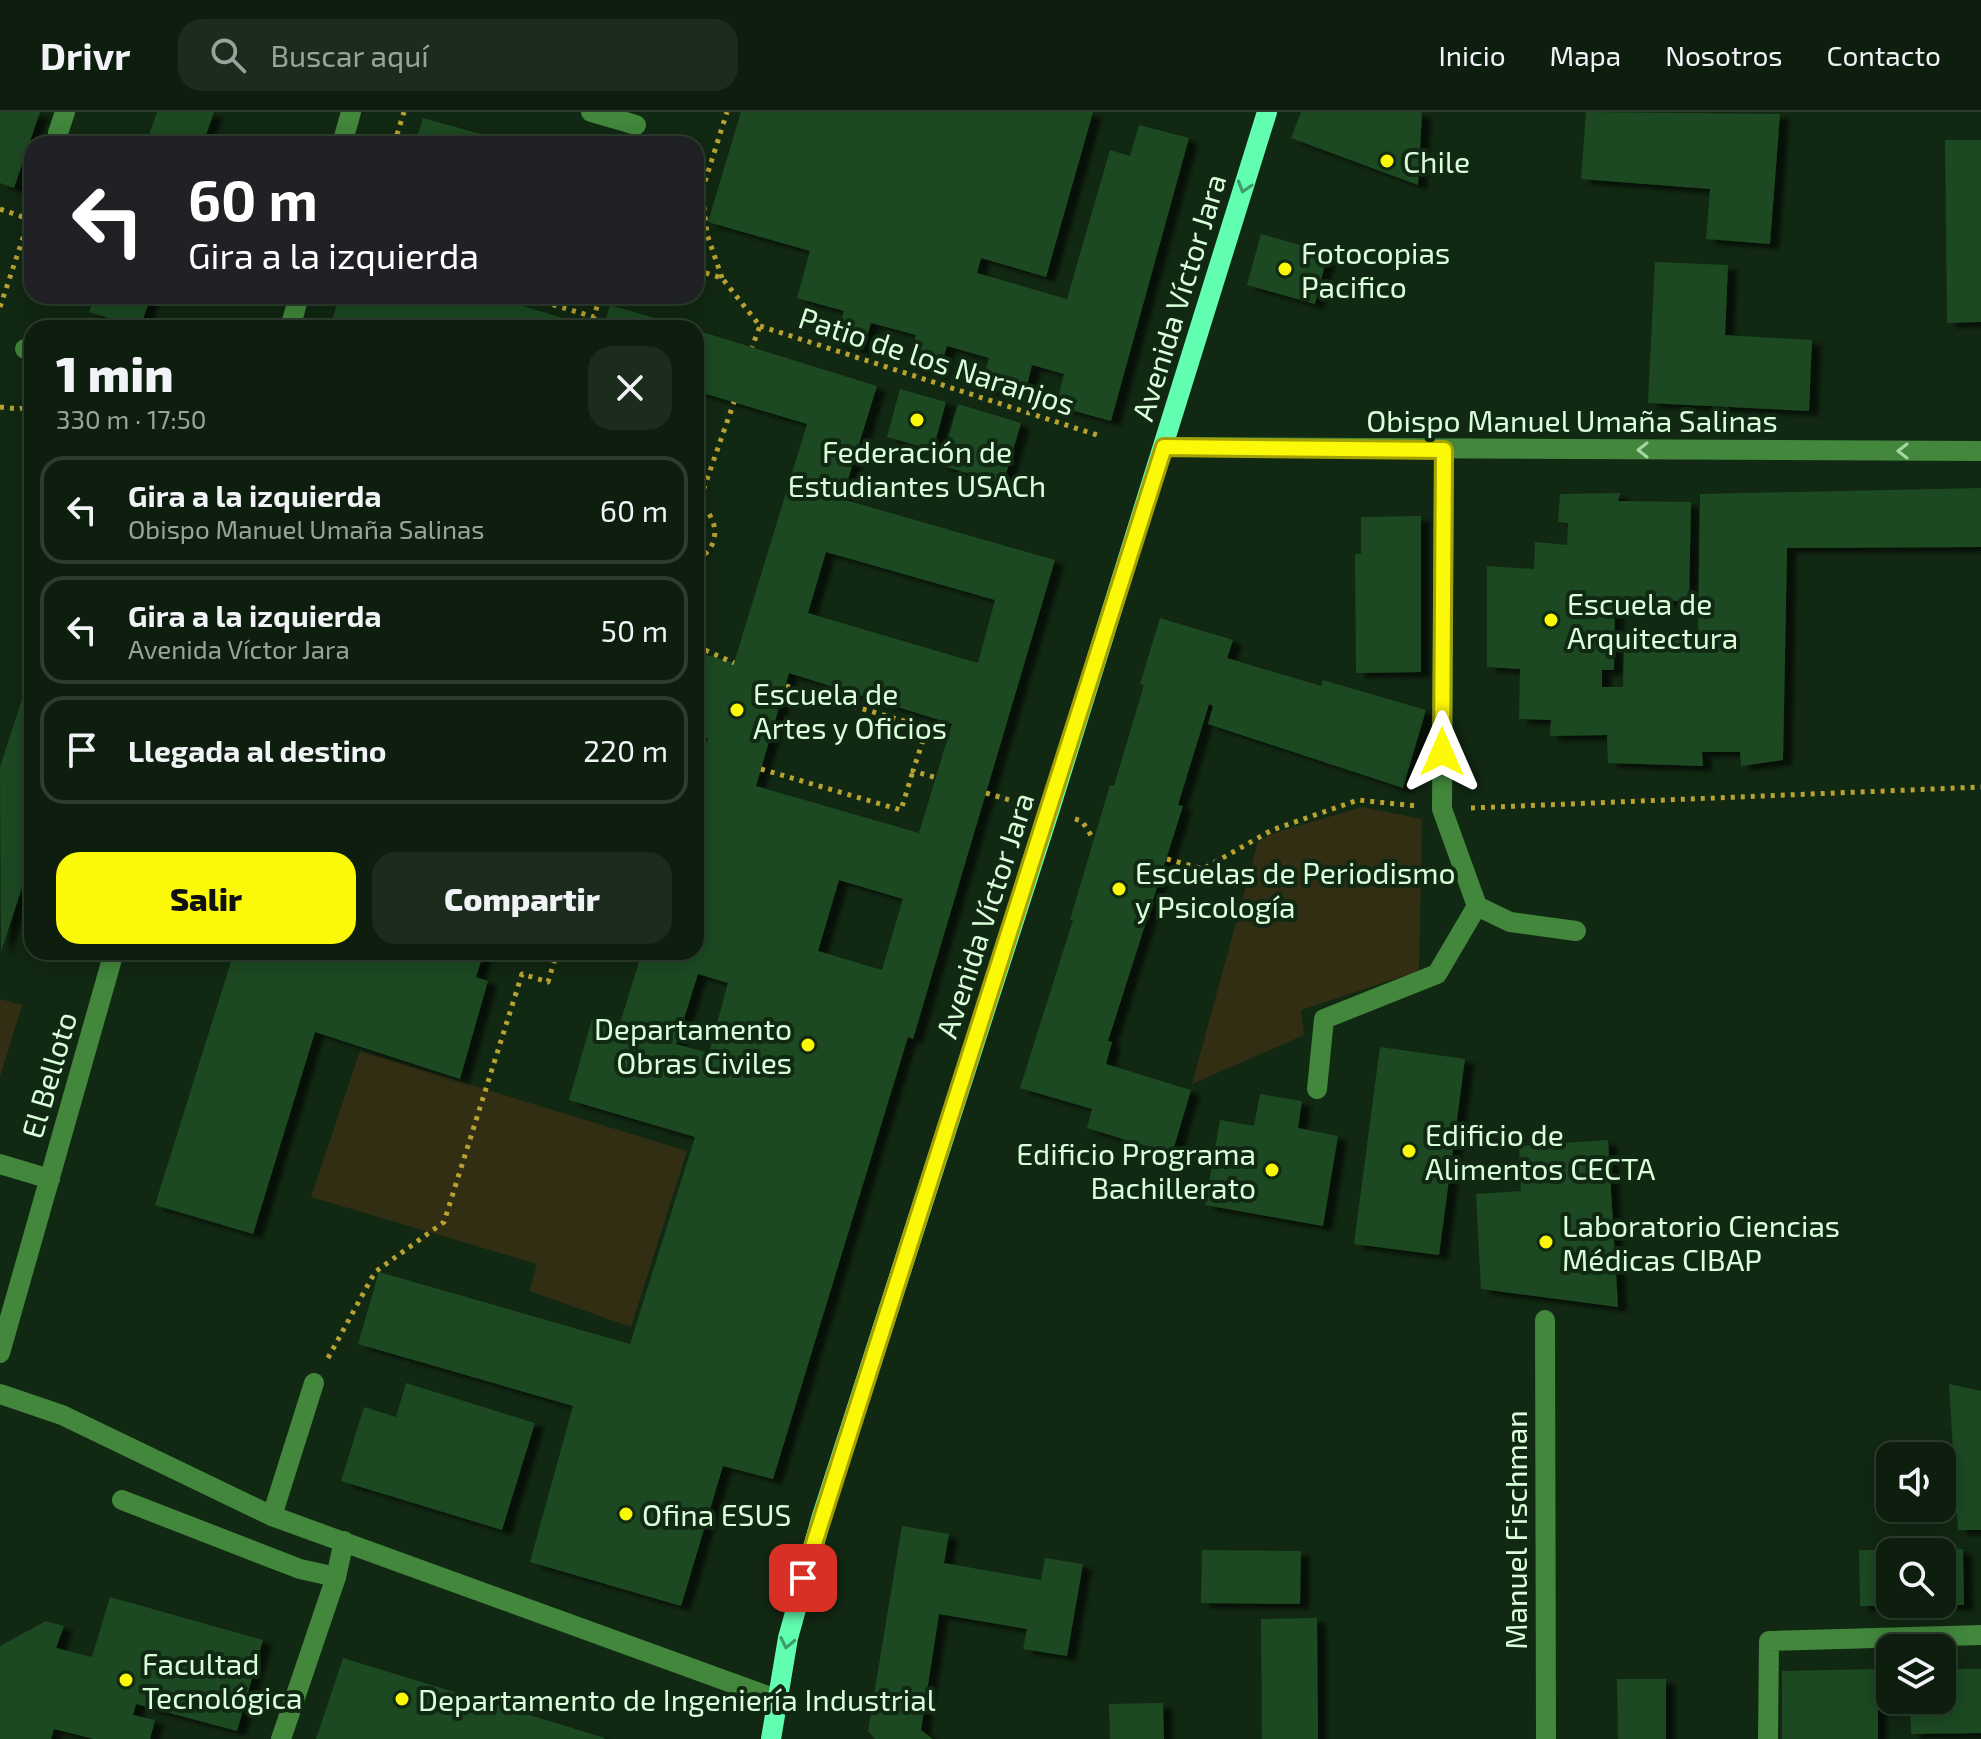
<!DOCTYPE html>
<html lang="es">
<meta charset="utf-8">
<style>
body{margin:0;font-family:"Exo 2",sans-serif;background:#1b2b1c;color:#f1f3f6;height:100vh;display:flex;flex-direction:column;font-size:30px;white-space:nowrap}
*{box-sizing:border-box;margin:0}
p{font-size:26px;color:#9aa29e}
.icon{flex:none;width:44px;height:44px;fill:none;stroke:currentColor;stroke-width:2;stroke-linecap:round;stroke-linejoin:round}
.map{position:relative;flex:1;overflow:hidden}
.details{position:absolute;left:24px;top:208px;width:680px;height:640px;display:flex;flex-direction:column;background:#0d1e0e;border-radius:24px;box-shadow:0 4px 20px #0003,0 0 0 2px #2d3c2e}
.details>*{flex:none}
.top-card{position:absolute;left:24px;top:24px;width:680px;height:168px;border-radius:24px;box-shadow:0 4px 20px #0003,0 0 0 2px #2d3c2e;background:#202124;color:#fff;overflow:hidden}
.buttons{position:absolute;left:1876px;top:1330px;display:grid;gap:16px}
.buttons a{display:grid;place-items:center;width:80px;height:80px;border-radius:16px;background:#0d1e0e;box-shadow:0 4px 20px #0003,0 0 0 2px #2d3c2e;font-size:40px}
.pin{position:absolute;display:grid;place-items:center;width:68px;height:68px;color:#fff;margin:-34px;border-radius:16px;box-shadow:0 4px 12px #0006}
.me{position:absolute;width:88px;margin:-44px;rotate:0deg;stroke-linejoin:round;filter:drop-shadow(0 0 6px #0008)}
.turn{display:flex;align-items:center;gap:28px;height:168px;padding:0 32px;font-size:36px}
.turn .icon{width:104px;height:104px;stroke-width:2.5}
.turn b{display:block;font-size:56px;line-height:68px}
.round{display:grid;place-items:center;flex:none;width:84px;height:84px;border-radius:24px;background:#1b2b1c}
.summary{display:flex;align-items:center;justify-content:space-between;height:136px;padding:0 32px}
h1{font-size:48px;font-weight:800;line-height:60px}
.cta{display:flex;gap:16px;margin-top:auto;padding:16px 32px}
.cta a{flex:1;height:92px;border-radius:24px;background:#fbf808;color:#111;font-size:32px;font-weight:800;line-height:92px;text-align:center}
.cta a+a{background:#1b2b1c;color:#f1f3f6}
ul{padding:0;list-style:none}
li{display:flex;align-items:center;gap:24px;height:108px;margin:0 16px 12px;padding:0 16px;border:4px solid #2d3c2e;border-radius:24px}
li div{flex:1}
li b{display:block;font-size:30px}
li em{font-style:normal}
header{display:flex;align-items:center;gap:48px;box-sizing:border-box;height:112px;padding:0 40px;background:#0d1e0e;border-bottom:2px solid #2d3c2e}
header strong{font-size:38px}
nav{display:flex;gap:44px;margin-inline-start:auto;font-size:28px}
.search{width:560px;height:72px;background:#1b2b1c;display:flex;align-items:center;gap:20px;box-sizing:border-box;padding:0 28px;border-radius:24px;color:#9aa29e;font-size:30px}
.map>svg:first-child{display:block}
.green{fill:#322e14}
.building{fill:#1d4921;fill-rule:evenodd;filter:url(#shadow)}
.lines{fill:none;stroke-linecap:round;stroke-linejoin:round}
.path{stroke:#b9a232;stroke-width:5;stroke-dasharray:4 6;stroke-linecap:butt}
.minor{stroke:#42873c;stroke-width:20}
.major{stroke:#61fdb1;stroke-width:20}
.oneway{stroke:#3d9d69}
.oneway2{stroke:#a4d4a2}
.route-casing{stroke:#a3a105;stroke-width:20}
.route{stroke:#fbf808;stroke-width:14}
.poi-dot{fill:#fbf808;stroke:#112812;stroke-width:3}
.labels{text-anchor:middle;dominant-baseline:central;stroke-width:8;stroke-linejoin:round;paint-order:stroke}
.poi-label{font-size:30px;fill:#d9fed9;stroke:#112812;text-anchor:start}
.street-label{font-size:30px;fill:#d9fed9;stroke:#112812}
</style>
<header>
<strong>Drivr</strong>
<div class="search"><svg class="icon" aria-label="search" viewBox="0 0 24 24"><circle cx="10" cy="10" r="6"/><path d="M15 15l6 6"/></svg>Buscar aquí</div>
<nav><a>Inicio</a><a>Mapa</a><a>Nosotros</a><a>Contacto</a></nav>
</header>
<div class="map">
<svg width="1981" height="1627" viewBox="0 0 1981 1627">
<defs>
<filter id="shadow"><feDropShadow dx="9" dy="5" stdDeviation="2" flood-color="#0009"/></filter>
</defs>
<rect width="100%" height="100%" fill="#112812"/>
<g class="green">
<path d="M1362 695 1422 707 1419 859 1301 898 1304 923 1192 972 1258 730 1271 722Z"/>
<path d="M0 887 22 893 0 965Z"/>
<path d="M360 939 687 1039 631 1215 529 1179 537 1152 311 1085Z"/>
</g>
<g class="building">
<path d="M0 0H40L14 76 0 71Z"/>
<path d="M157 0H214L203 32H146Z"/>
<path d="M741 0H1093L1046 165 981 146 977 161 1067 187 1110 38 1130 44 1139 13 1189 26 1111 309 1056 294 1064 262 1032 253 1024 286 981 275 989 246 947 234 939 261 908 252 916 223 871 211 863 238 835 230 844 199 797 186 810 139 708 110Z"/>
<path d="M1301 0H1422L1418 73 1291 26Z"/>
<path d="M1586 0 1780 2 1770 132 1706 127 1710 77 1581 67Z"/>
<path d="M423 6 514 31 513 32H415Z"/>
<path d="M1945 28H1981V210L1947 211Z"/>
<path d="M1261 122 1328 141 1315 192 1247 173Z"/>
<path d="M1655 150 1728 153 1725 223 1812 228 1809 299 1648 291Z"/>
<path d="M95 184H151L140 216 89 200Z"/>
<path d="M339 184H490L579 211 578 216H330Z"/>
<path d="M610 193 685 215V216H603Z"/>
<path d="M696 218 877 274 842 387 1055 448 913 927 908 925 773 1367 723 1354 681 1494 530 1450 573 1294 358 1232 379 1160 630 1232 695 1025 569 988 592 907 619 915 642 840H696V665L708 626 696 623V540L734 551 807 312 696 279ZM826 440 995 488 978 551 808 501ZM789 561 952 612 919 721 756 674ZM839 768 903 787 882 858 818 839ZM698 862 728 871 709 941 676 932Z"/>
<path d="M900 277 946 290 933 338 887 325Z"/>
<path d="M958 292 1021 311 1003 372 940 353Z"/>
<path d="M1981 376V435L1787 436 1783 648 1741 654 1740 640H1702L1703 654 1608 651 1607 623 1550 624 1551 608 1519 607 1520 557 1487 555V454L1534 457 1535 430 1567 433 1568 411 1558 410 1560 382 1620 381 1618 389 1691 390 1689 489H1615L1614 558H1602V575H1623L1624 528 1698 527 1700 382Z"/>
<path d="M1421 404V560L1356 561 1355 442H1361V405Z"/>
<path d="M1160 506 1233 528 1227 546 1321 574 1323 568 1426 598 1403 676 1208 612 1213 594 1209 592 1178 693 1183 694 1108 929 1112 930 1106 952 1191 978 1172 1042 1087 1016 1092 997 1020 976 1073 808H1070L1110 673 1114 674 1144 573 1140 572Z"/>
<path d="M31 560 32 745 1 840 0 655Z"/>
<path d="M234 840H393L404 843 405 840H484L476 865 488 869 460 967 315 920 253 1122 155 1093Z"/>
<path d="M1380 935 1465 947 1439 1143 1354 1132Z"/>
<path d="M1260 982 1302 989 1298 1016 1338 1024 1323 1114 1205 1093 1220 1008 1254 1014Z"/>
<path d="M1608 1028 1618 1195 1481 1177 1476 1082 1521 1079 1519 1034Z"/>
<path d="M406 1271 535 1311 502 1418 341 1369 364 1295 396 1305Z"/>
<path d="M1949 1272 1981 1279V1418H1958Z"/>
<path d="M902 1414 949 1422 944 1451 1041 1468 1045 1446 1083 1452 1067 1544 1023 1537 1027 1517 939 1502 921 1618 933 1627H875L868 1619Z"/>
<path d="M1916 1437H1963L1964 1493H1942V1440Z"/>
<path d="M1202 1438 1301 1439 1300 1492 1201 1491Z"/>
<path d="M1859 1438H1890V1494H1860Z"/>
<path d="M110 1485 263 1528 237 1619 136 1592 133 1603 155 1608 150 1627H94L54 1617 51 1627H0V1534L46 1509 64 1514 56 1536 92 1545Z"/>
<path d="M1317 1506 1318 1627H1262L1261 1507Z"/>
<path d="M343 1546 605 1626 604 1627H316Z"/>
<path d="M1878 1557V1627H1782V1559Z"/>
<path d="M1942 1557H1981V1621L1911 1622 1910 1588H1942Z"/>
<path d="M1617 1567H1666V1627H1618Z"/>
<path d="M1163 1591 1164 1627H1110L1109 1592Z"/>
</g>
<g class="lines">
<g class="path">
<path d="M394 32 404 0"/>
<path d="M0 97 29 107"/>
<path d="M696 158 722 166 760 214 752 235"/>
<path d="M722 166 707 122 702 79 727 0"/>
<path d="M524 184 594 205 600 184"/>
<path d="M0 195 32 99"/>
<path d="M760 214 1100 324"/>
<path d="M0 295 19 297 32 294"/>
<path d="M697 396 734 290"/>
<path d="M696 447C715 440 720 418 709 402L697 396"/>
<path d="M696 534 734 551"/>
<path d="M786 574 927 616 913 659 937 666"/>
<path d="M696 641 703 643"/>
<path d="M761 657 901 698 913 659"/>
<path d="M986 681 1023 692"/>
<path d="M1471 696 1981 675"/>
<path d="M1075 707 1082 709 1094 728"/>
<path d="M1167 747 1203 757 1272 718 1358 688 1417 694"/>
<path d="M328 1246 375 1160 444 1110 522 862 548 870 557 840"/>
</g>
<g class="minor">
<path d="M591 0 636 13"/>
<path d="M58 21 65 0"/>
<path d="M342 32 351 0"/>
<path d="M290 216 299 184"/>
<path d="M25 237 32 239"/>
<path d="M1164 335 1981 339"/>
<path d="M1444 338 1442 697 1477 794 1510 810 1576 819"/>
<path d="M1317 977 1324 907 1437 862 1477 794"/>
<path d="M0 1052 50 1067"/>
<path d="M1545 1208 1546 1627"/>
<path d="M0 1241 114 840"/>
<path d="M0 1282 62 1303 272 1404 776 1587"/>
<path d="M122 1388 300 1457 336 1465 344 1429"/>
<path d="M272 1404 314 1271"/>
<path d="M281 1627 336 1465"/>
<path d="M1768 1627 1769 1529 1981 1523"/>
</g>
<path class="major" d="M771 1627 788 1526 821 1407 1049 700 1267 0"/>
</g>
<defs><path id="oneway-chevron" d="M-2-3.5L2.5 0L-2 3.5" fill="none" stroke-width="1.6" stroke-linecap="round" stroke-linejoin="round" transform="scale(2)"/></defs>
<g class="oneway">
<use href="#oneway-chevron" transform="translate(1244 75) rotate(107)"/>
<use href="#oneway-chevron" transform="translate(787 1531) rotate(102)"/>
</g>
<g class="oneway2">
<use href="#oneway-chevron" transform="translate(1643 338) rotate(-180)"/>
<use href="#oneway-chevron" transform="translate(1903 339) rotate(-180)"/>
</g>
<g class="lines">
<g class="route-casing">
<path id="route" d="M803 1466 1164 335 1444 338 1442 640"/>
</g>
<use href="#route" class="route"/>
</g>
<g class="poi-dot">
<circle cx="1387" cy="49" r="8"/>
<circle cx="1285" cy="157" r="8"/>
<circle cx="917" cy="308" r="8"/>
<circle cx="1551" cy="508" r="8"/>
<circle cx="737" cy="598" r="8"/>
<circle cx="1119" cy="777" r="8"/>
<circle cx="808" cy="933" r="8"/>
<circle cx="1409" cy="1039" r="8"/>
<circle cx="1272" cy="1058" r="8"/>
<circle cx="1546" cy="1130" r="8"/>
<circle cx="626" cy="1402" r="8"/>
<circle cx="126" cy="1568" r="8"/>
<circle cx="402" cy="1587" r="8"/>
</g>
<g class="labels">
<g class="poi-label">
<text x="1403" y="49">Chile</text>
<text x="1301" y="140">Fotocopias<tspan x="1301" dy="34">Pacifico</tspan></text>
<text x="917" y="339" text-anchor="middle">Federación de<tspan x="917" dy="34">Estudiantes USACh</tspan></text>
<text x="1567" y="491">Escuela de<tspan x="1567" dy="34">Arquitectura</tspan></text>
<text x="753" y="581">Escuela de<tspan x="753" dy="34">Artes y Oficios</tspan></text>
<text x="1135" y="760">Escuelas de Periodismo<tspan x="1135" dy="34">y Psicología</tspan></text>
<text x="792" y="916" text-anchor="end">Departamento<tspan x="792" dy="34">Obras Civiles</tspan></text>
<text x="1425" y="1022">Edificio de<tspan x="1425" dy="34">Alimentos CECTA</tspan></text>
<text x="1256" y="1041" text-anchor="end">Edificio Programa<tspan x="1256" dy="34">Bachillerato</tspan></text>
<text x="1562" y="1113">Laboratorio Ciencias<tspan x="1562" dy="34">Médicas CIBAP</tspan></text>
<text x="642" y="1402">Ofina ESUS</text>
<text x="142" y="1551">Facultad<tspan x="142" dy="34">Tecnológica</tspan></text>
<text x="418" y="1587">Departamento de Ingeniería Industrial</text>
</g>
<g class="street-label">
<text transform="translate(1178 185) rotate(-73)">Avenida Víctor Jara</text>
<text transform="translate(937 248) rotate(18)">Patio de los Naranjos</text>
<text x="1572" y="308">Obispo Manuel Umaña Salinas</text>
<text transform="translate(984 803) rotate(-72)">Avenida Víctor Jara</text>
<text transform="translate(48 963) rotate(-74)">El Belloto</text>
<text transform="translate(1515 1418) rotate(-90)">Manuel Fischman</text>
</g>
</g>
</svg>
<div class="buttons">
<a><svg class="icon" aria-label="sound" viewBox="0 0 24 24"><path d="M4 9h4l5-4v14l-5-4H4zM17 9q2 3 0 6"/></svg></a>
<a><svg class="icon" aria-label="search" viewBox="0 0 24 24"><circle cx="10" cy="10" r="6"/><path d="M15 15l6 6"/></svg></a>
<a><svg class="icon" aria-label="layers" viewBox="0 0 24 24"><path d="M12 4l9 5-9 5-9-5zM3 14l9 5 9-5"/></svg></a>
</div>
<div class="pin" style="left:803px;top:1466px;background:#d93025"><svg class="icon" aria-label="arrive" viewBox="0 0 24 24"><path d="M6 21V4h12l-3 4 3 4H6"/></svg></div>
<svg class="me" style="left:1442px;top:640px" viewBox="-20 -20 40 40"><path d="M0-17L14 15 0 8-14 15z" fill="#fbf808" stroke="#fff" stroke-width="4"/></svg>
<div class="top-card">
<div class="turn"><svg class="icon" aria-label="left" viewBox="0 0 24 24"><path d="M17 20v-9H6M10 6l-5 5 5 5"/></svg><div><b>60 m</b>Gira a la izquierda</div></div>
</div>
<section class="details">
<div class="summary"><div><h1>1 min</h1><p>330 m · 17:50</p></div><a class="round"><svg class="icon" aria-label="close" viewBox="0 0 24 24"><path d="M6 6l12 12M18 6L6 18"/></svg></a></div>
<ul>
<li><svg class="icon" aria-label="left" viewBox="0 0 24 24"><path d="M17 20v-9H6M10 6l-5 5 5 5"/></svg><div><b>Gira a la izquierda</b><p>Obispo Manuel Umaña Salinas</p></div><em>60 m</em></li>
<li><svg class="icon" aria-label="left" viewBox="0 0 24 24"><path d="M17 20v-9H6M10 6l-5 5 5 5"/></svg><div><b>Gira a la izquierda</b><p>Avenida Víctor Jara</p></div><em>50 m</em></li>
<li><svg class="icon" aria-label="arrive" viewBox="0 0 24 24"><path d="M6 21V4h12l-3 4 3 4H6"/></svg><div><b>Llegada al destino</b></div><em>220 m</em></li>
</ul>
<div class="cta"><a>Salir</a><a>Compartir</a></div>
</section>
</div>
